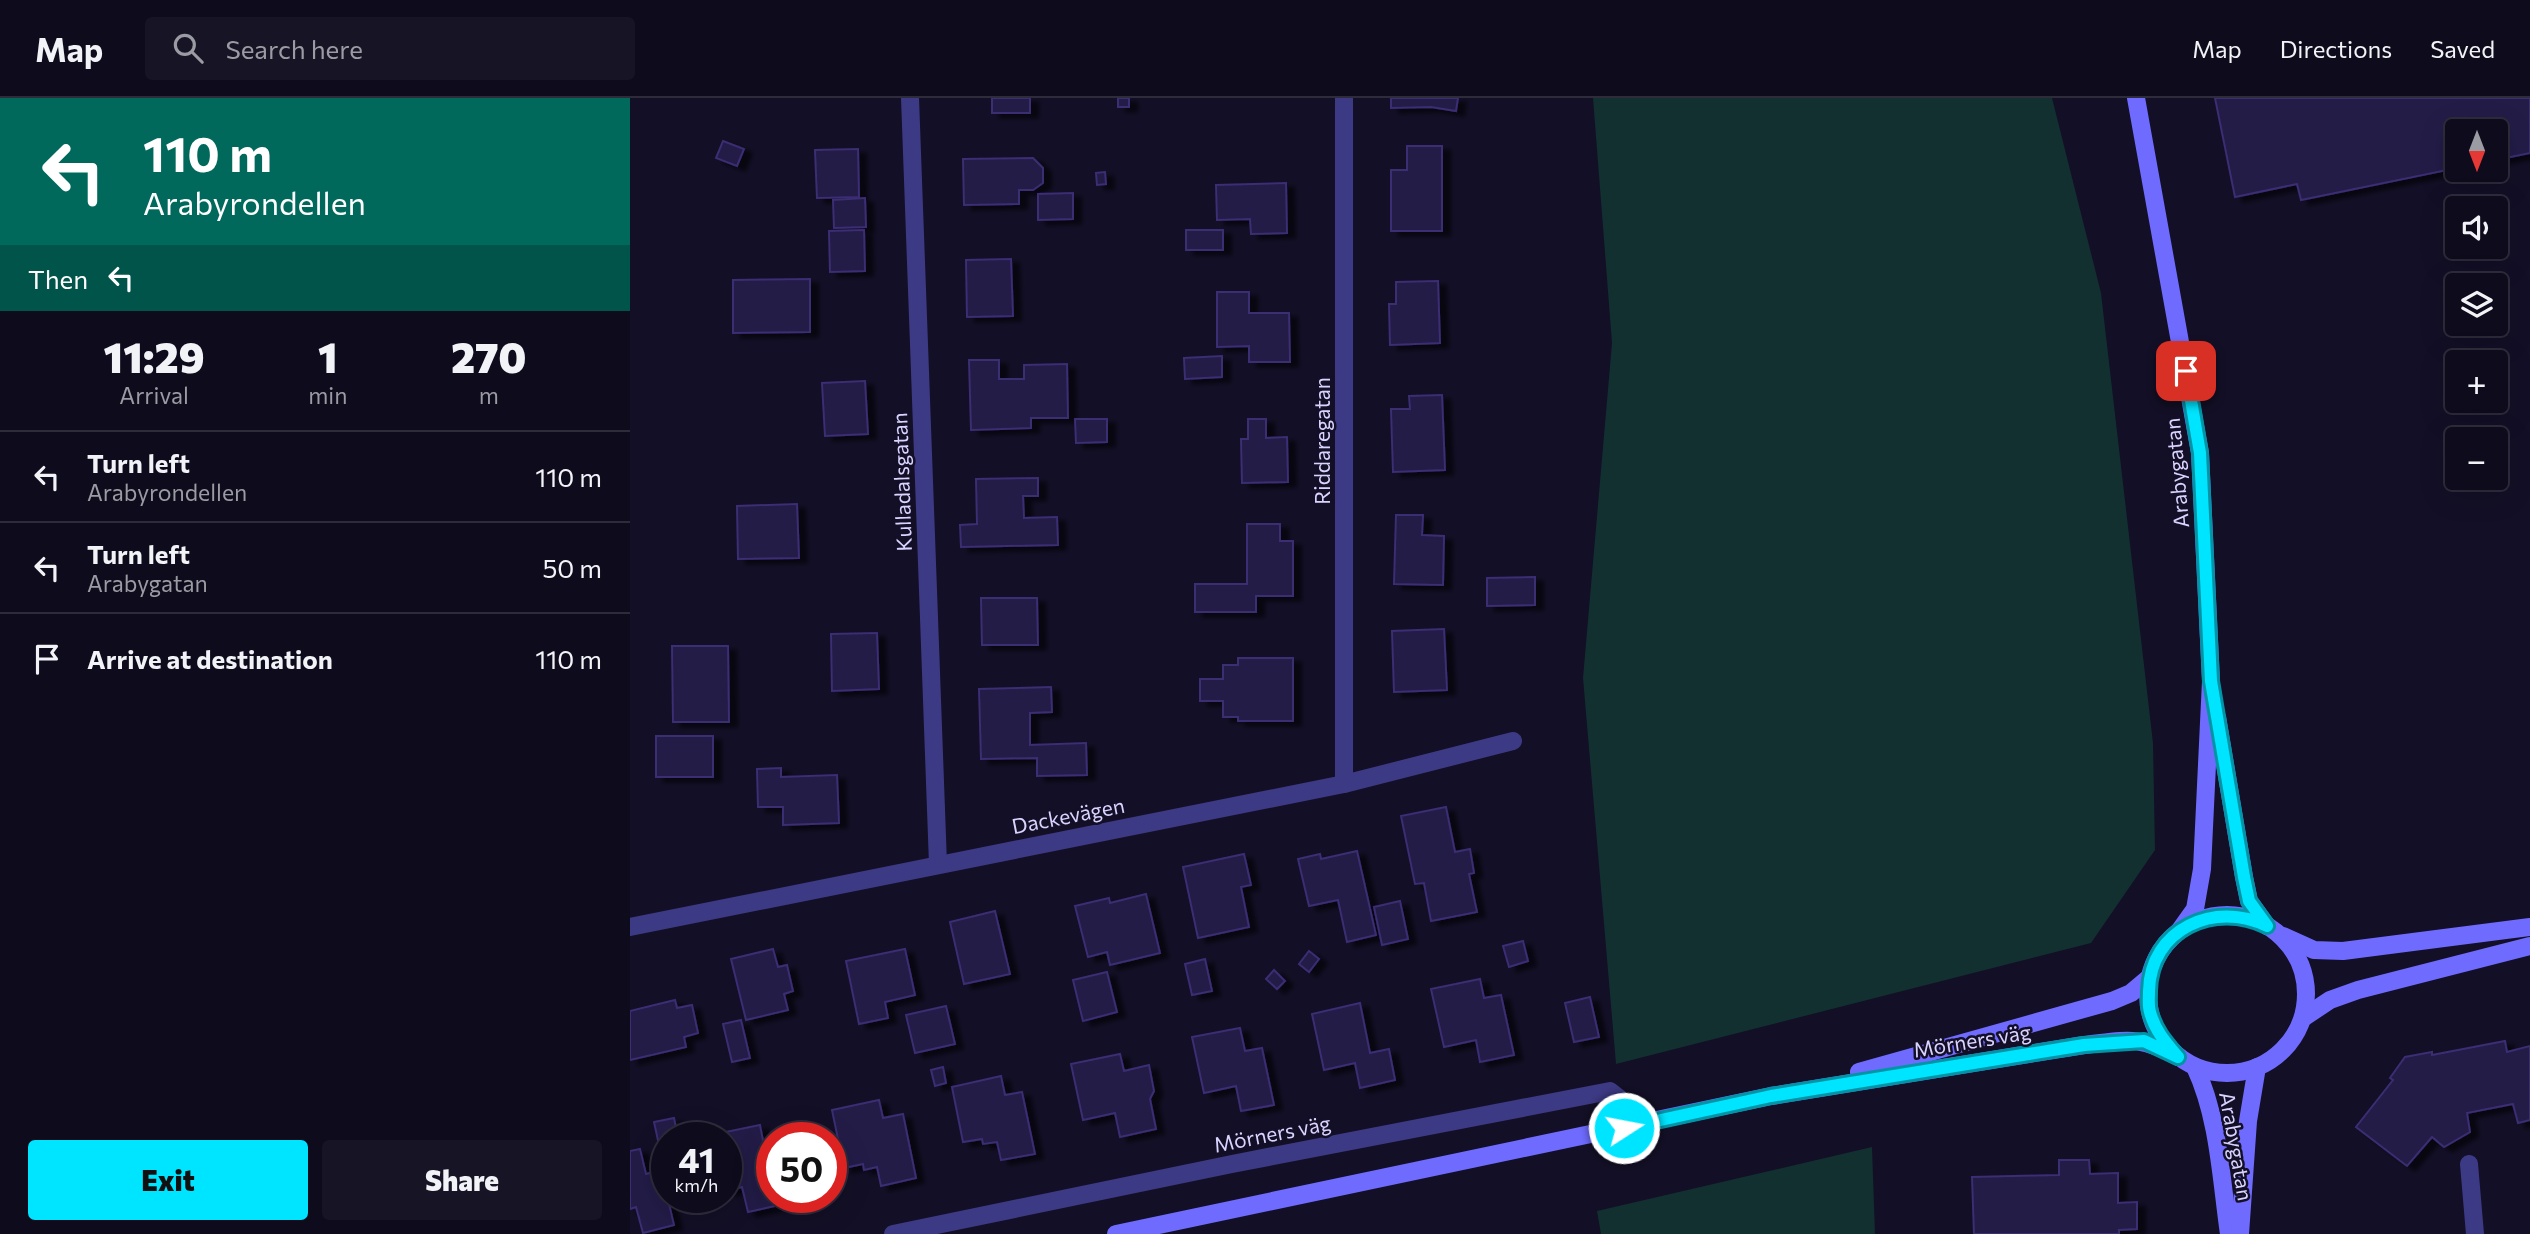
<!DOCTYPE html>
<meta charset="utf-8">
<style>
body{margin:0;font-family:Commissioner,sans-serif;background:#171425;color:#f1f3f6;height:100vh;display:flex;flex-direction:column;font-size:26px;white-space:nowrap}
*{box-sizing:border-box;margin:0}
p{font-size:23px;color:#9b9ba3}
.icon{flex:none;width:38px;height:38px;fill:none;stroke:currentColor;stroke-width:2;stroke-linecap:round;stroke-linejoin:round}
.map{position:relative;flex:1;overflow:hidden}
.sheet{display:flex;flex-direction:column;background:#0e0b1c;width:630px}
.sheet>*{flex:none}
.guide{background:#00695c;color:#fff;overflow:hidden}
.needle{width:46px;rotate:180deg}
.controls{position:absolute;left:1815px;top:21px;display:grid;gap:14px}
.controls a{display:grid;place-items:center;width:63px;height:63px;border-radius:7px;background:#0e0b1c;box-shadow:0 7px 28px #0002,0 0 0 2px #2e2b3b;font-size:35px}
.speed{position:absolute;left:21px;top:1024px;display:flex;gap:14px;font-size:35px;font-weight:700;text-align:center}
.speed>*{display:grid;place-content:center;width:91px;height:91px;border-radius:50%;background:#0e0b1c;box-shadow:0 7px 28px #0002,0 0 0 2px #2e2b3b;line-height:1}
.speed small{font-size:18px;font-weight:400}
.speed .limit{border:10px solid #d22;background:#fff;color:#111}
.pin{position:absolute;display:grid;place-items:center;width:60px;height:60px;color:#fff;margin:-30px;border-radius:14px;box-shadow:0 4px 10px #0006}
.me{position:absolute;width:77px;margin:-38px;rotate:79deg;stroke-linejoin:round;filter:drop-shadow(0 0 5px #0008)}
.turn{display:flex;align-items:center;gap:24px;height:147px;padding:0 28px;font-size:32px}
.turn .icon{width:91px;height:91px;stroke-width:2.5}
.turn b{display:block;font-size:49px;line-height:60px}
.then{display:flex;align-items:center;height:66px;padding:0 28px;background:#0003;gap:14px;font-size:26px}
.eta{display:flex;justify-content:space-evenly;align-items:center;height:119px;text-align:center}
.eta b{font-size:42px;font-weight:800;line-height:49px}
.primary-button{display:flex;gap:14px;margin-top:auto;padding:14px 28px}
.primary-button a{flex:1;height:80px;border-radius:7px;background:#00e5ff;color:#111;font-size:28px;font-weight:800;line-height:80px;text-align:center}
.primary-button a+a{background:#171425;color:#f1f3f6}
ul{padding:0;list-style:none}
li{display:flex;align-items:center;gap:21px;height:91px;padding:0 28px;border-top:2px solid #2e2b3b}
li div{flex:1}
li b{display:block;font-size:26px}
li em{font-style:normal}
header{display:flex;align-items:center;gap:42px;box-sizing:border-box;height:98px;padding:0 35px;background:#0e0b1c;border-bottom:2px solid #2e2b3b}
header strong{font-size:33px}
nav{display:flex;gap:38px;margin-inline-start:auto;font-size:24px}
.search{width:490px;height:63px;background:#171425;display:flex;align-items:center;gap:18px;box-sizing:border-box;padding:0 24px;border-radius:7px;color:#9b9ba3;font-size:26px}
main{display:flex;flex:1;min-height:0}
.map>svg:first-child{display:block}
.green{fill:#12302f}
.building{fill:#241b47;stroke:#3b2d73;stroke-width:2;filter:url(#shadow)}
.lines{fill:none;stroke-linecap:round;stroke-linejoin:round}
.lane{stroke:#3d3a85;stroke-width:18}
.street{stroke:#3d3a85;stroke-width:18}
.secondary{stroke:#6f6bff;stroke-width:18}
.route-casing{stroke:#0095a6;stroke-width:18}
.route{stroke:#00e5ff;stroke-width:12}
.labels{text-anchor:middle;dominant-baseline:central;stroke-width:5;stroke-linejoin:round;paint-order:stroke}
.street-label{font-size:21px;fill:#d9d4ff;stroke:#130f26}
</style>
<header>
<strong>Map</strong>
<div class="search"><svg class="icon" aria-label="search" viewBox="0 0 24 24"><circle cx="10" cy="10" r="6"/><path d="M15 15l6 6"/></svg>Search here</div>
<nav><a>Map</a><a>Directions</a><a>Saved</a></nav>
</header>
<main>
<section class="sheet">
<div class="guide">
<div class="turn"><svg class="icon" aria-label="left" viewBox="0 0 24 24"><path d="M17 20v-9H6M10 6l-5 5 5 5"/></svg><div><b>110 m</b>Arabyrondellen</div></div>
<div class="then">Then<svg class="icon" aria-label="left" viewBox="0 0 24 24"><path d="M17 20v-9H6M10 6l-5 5 5 5"/></svg></div>
</div>
<div class="eta">
<div><b>11:29</b><p>Arrival</p></div>
<div><b>1</b><p>min</p></div>
<div><b>270</b><p>m</p></div>
</div>
<ul>
<li><svg class="icon" aria-label="left" viewBox="0 0 24 24"><path d="M17 20v-9H6M10 6l-5 5 5 5"/></svg><div><b>Turn left</b><p>Arabyrondellen</p></div><em>110 m</em></li>
<li><svg class="icon" aria-label="left" viewBox="0 0 24 24"><path d="M17 20v-9H6M10 6l-5 5 5 5"/></svg><div><b>Turn left</b><p>Arabygatan</p></div><em>50 m</em></li>
<li><svg class="icon" aria-label="arrive" viewBox="0 0 24 24"><path d="M6 21V4h12l-3 4 3 4H6"/></svg><div><b>Arrive at destination</b></div><em>110 m</em></li>
</ul>
<div class="primary-button"><a>Exit</a><a>Share</a></div>
</section>
<div class="map">
<svg width="1900" height="1136" viewBox="0 0 1900 1136">
<defs>
<filter id="shadow"><feDropShadow dx="8" dy="4.5" stdDeviation="2" flood-color="#0009"/></filter>
</defs>
<rect width="100%" height="100%" fill="#130f26"/>
<g class="green">
<path d="M963 0H1422L1471 195 1523 645 1525 752 1461 845 986 966 953 580 982 245Z"/>
<path d="M1242 1049 1245 1136H971L967 1113Z"/>
</g>
<g class="building">
<rect x="362" y="0" width="38" height="15"/>
<rect x="488" y="0" width="11" height="9"/>
<path d="M761 0H828L826 13 801 9 761 10Z"/>
<path d="M1585 0H1900V55L1866 62V33H1827V70L1671 102 1667 86 1605 99Z"/>
<path d="M93 43 114 51 107 68 86 60Z"/>
<path d="M777 48H812V133H761V72H777Z"/>
<path d="M228 51 229 99 187 100 185 52Z"/>
<path d="M403 60 413 70V85L403 92H389V106L334 107 333 61Z"/>
<path d="M475 74 476 86 467 87 466 75Z"/>
<path d="M656 85 657 135 621 136 620 121 587 122 586 87Z"/>
<path d="M443 95V121L408 122V96Z"/>
<path d="M235 100 236 129 204 130 203 102Z"/>
<path d="M234 132 235 173 200 174 199 133Z"/>
<rect x="556" y="132" width="37" height="20"/>
<path d="M381 161 383 218 337 219 336 162Z"/>
<path d="M180 181V234L103 235V182Z"/>
<path d="M808 183 810 245 760 247 759 206H766V184Z"/>
<path d="M587 194H619V215H659L660 264H619V248L587 249Z"/>
<path d="M592 258V279L555 281 554 260Z"/>
<path d="M339 262H369V281H394V267L437 266 438 320H401V330L341 332Z"/>
<path d="M235 283 238 336 195 338 192 285Z"/>
<path d="M812 297 815 372 763 374 761 311H780L779 298Z"/>
<path d="M445 321H477V344L446 345Z"/>
<path d="M618 321H636V340L657 339 658 384 612 385 611 341H618Z"/>
<path d="M408 380V398H393L394 420 427 419 428 447 331 449 330 427 347 426 346 381Z"/>
<path d="M167 406 169 460 108 461 107 408Z"/>
<path d="M766 417H793L792 437 814 438 813 487 764 486Z"/>
<path d="M617 426H650V443H663V498H626V514H565V486H617Z"/>
<path d="M905 479V507L857 508V480Z"/>
<path d="M351 500H407L408 547H352Z"/>
<path d="M814 531 817 592 764 594 762 533Z"/>
<path d="M247 535 249 591 202 593 201 536Z"/>
<path d="M42 548H98L99 624H43Z"/>
<path d="M608 560H663V623H608V619H593V603H570V581H593V567H608Z"/>
<path d="M421 589 422 614 400 615V647L456 645 457 677 407 678V660L351 661 349 591Z"/>
<rect x="26" y="638" width="57" height="41"/>
<path d="M151 670V679L207 677 209 725 153 727V709H128L127 671Z"/>
<path d="M816 709 825 754 840 751 844 775 839 776 847 814 801 823 794 785 785 786 771 718Z"/>
<path d="M727 753 746 837 717 844 708 802 679 808 668 761 690 756 691 761Z"/>
<path d="M614 756 621 787 611 789 619 829 568 840 553 769Z"/>
<path d="M516 796 530 855 480 867 477 854 458 859 445 808 479 800 480 805Z"/>
<path d="M770 803 778 841 752 847 744 809Z"/>
<path d="M365 813 380 876 334 886 320 824Z"/>
<path d="M893 843 898 863 879 869 873 848Z"/>
<path d="M143 851 148 869 157 867 163 893 154 896 158 912 116 922 101 861Z"/>
<path d="M275 851 285 897 255 904 258 920 229 926 216 863Z"/>
<path d="M679 853 689 861 679 874 669 866Z"/>
<path d="M575 861 582 893 562 897 555 866Z"/>
<path d="M644 872 655 883 647 891 636 881Z"/>
<path d="M477 874 487 914 453 923 443 882Z"/>
<path d="M850 881 854 900 871 897 884 957 850 964 846 942 814 949 801 891Z"/>
<path d="M960 899 969 939 944 944 935 905Z"/>
<path d="M45 902 47 910 62 907 68 935 54 939 56 949 0 962V913Z"/>
<path d="M730 905 740 955 759 951 765 982 730 990 725 965 694 972 682 916Z"/>
<path d="M316 908 325 946 285 955 276 917Z"/>
<path d="M111 922 120 960 102 964 93 926Z"/>
<path d="M610 930 615 953 632 950 644 1007 611 1013 606 988 574 995 562 939Z"/>
<path d="M1875 943 1877 954 1900 948V1022L1888 1025 1883 1006 1837 1015 1840 1034 1814 1049 1802 1039 1777 1068 1726 1029 1763 982 1760 980 1775 959 1802 954V957Z"/>
<path d="M490 956 494 973 519 967 524 993 520 1001 526 1031 490 1039 485 1015 453 1022 441 966Z"/>
<path d="M313 969 316 985 305 988 301 972Z"/>
<path d="M371 978 375 997 392 994 405 1056 371 1062 367 1044 353 1046 352 1041 333 1044 322 989Z"/>
<path d="M249 1002 253 1020 273 1016 286 1080 251 1088 247 1069 234 1072 233 1066 214 1070 202 1012Z"/>
<path d="M44 1020 48 1040H37V1046L29 1047 24 1024Z"/>
<path d="M130 1027 134 1048 142 1046V1099H166L167 1103 118 1114 112 1089 96 1093V1040H81V1037Z"/>
<path d="M10 1051 16 1076 31 1072 44 1127 13 1135 6 1109 0 1111V1053Z"/>
<path d="M1429 1062H1459L1460 1076 1488 1075V1105L1507 1104V1131L1489 1132V1136H1344L1342 1079 1429 1077Z"/>
</g>
<g class="lines">
<g class="lane">
<path d="M1839 1066 1845 1136"/>
<path d="M263 1136 602 1066 980 993 1020 1024"/>
</g>
<g class="street">
<path d="M280 0 308 766"/>
<path d="M714 0V686"/>
<path d="M0 829 714 686 883 643"/>
</g>
<g class="secondary">
<path d="M1506 0 1570 355 1581 583 1572 771 1565 811 1550 832"/>
<path d="M1587 619 1614 779 1619 803 1637 828"/>
<circle cx="1597" cy="896" r="79"/>
<path d="M1653 838 1684 852 1713 853 1900 829"/>
<path d="M1673 920 1700 902 1728 892 1900 848"/>
<path d="M1565 969C1589 1020 1591 1081 1599 1136"/>
<path d="M1229 974 1482 903 1501 895 1520 879"/>
<path d="M486 1136 1141 998 1454 947C1498 942 1509 937 1548 959"/>
<path d="M1610 1136 1618 1023 1627 969"/>
</g>
</g>
<g class="lines">
<g class="route-casing">
<path id="route" d="M994 1030 1141 998 1454 947 1514 943 1548 959C1536 945 1525 933 1520 914 1518 908 1519 900 1519 893 1520 831 1585 802 1637 828L1619 803 1614 779 1581 583 1570 355 1556 273"/>
</g>
<use href="#route" class="route"/>
</g>
<g class="labels">
<g class="street-label">
<text transform="translate(691 343) rotate(-90)">Riddaregatan</text>
<text transform="translate(1546 375) rotate(-95)">Arabygatan</text>
<text transform="translate(271 384) rotate(-92)">Kulladalsgatan</text>
<text transform="translate(438 717) rotate(-11)">Dackevägen</text>
<text transform="translate(1342 942) rotate(-9)">Mörners väg</text>
<text transform="translate(642 1035) rotate(-11)">Mörners väg</text>
<text transform="translate(1607 1048) rotate(80)">Arabygatan</text>
</g>
</g>
</svg>
<div class="controls">
<a><svg class="needle" viewBox="-14 -14 28 28"><path d="M0-13l5 13h-10z" fill="#e53935"/><path d="M0 13l5-13h-10z" fill="#9b9ba3"/></svg></a>
<a><svg class="icon" aria-label="sound" viewBox="0 0 24 24"><path d="M4 9h4l5-4v14l-5-4H4zM17 9q2 3 0 6"/></svg></a>
<a><svg class="icon" aria-label="layers" viewBox="0 0 24 24"><path d="M12 4l9 5-9 5-9-5zM3 14l9 5 9-5"/></svg></a>
<a>+</a>
<a>−</a>
</div>
<div class="speed"><div>41<small>km/h</small></div><div class="limit">50</div></div>
<div class="pin" style="left:1556px;top:273px;background:#d93025"><svg class="icon" aria-label="arrive" viewBox="0 0 24 24"><path d="M6 21V4h12l-3 4 3 4H6"/></svg></div>
<svg class="me" style="left:994px;top:1030px" viewBox="-20 -20 40 40"><circle r="17" fill="#00e5ff" stroke="#fff" stroke-width="3"/><path d="M0-11L8 9 0 5-8 9z" fill="#fff"/></svg>
</div>
</main>
